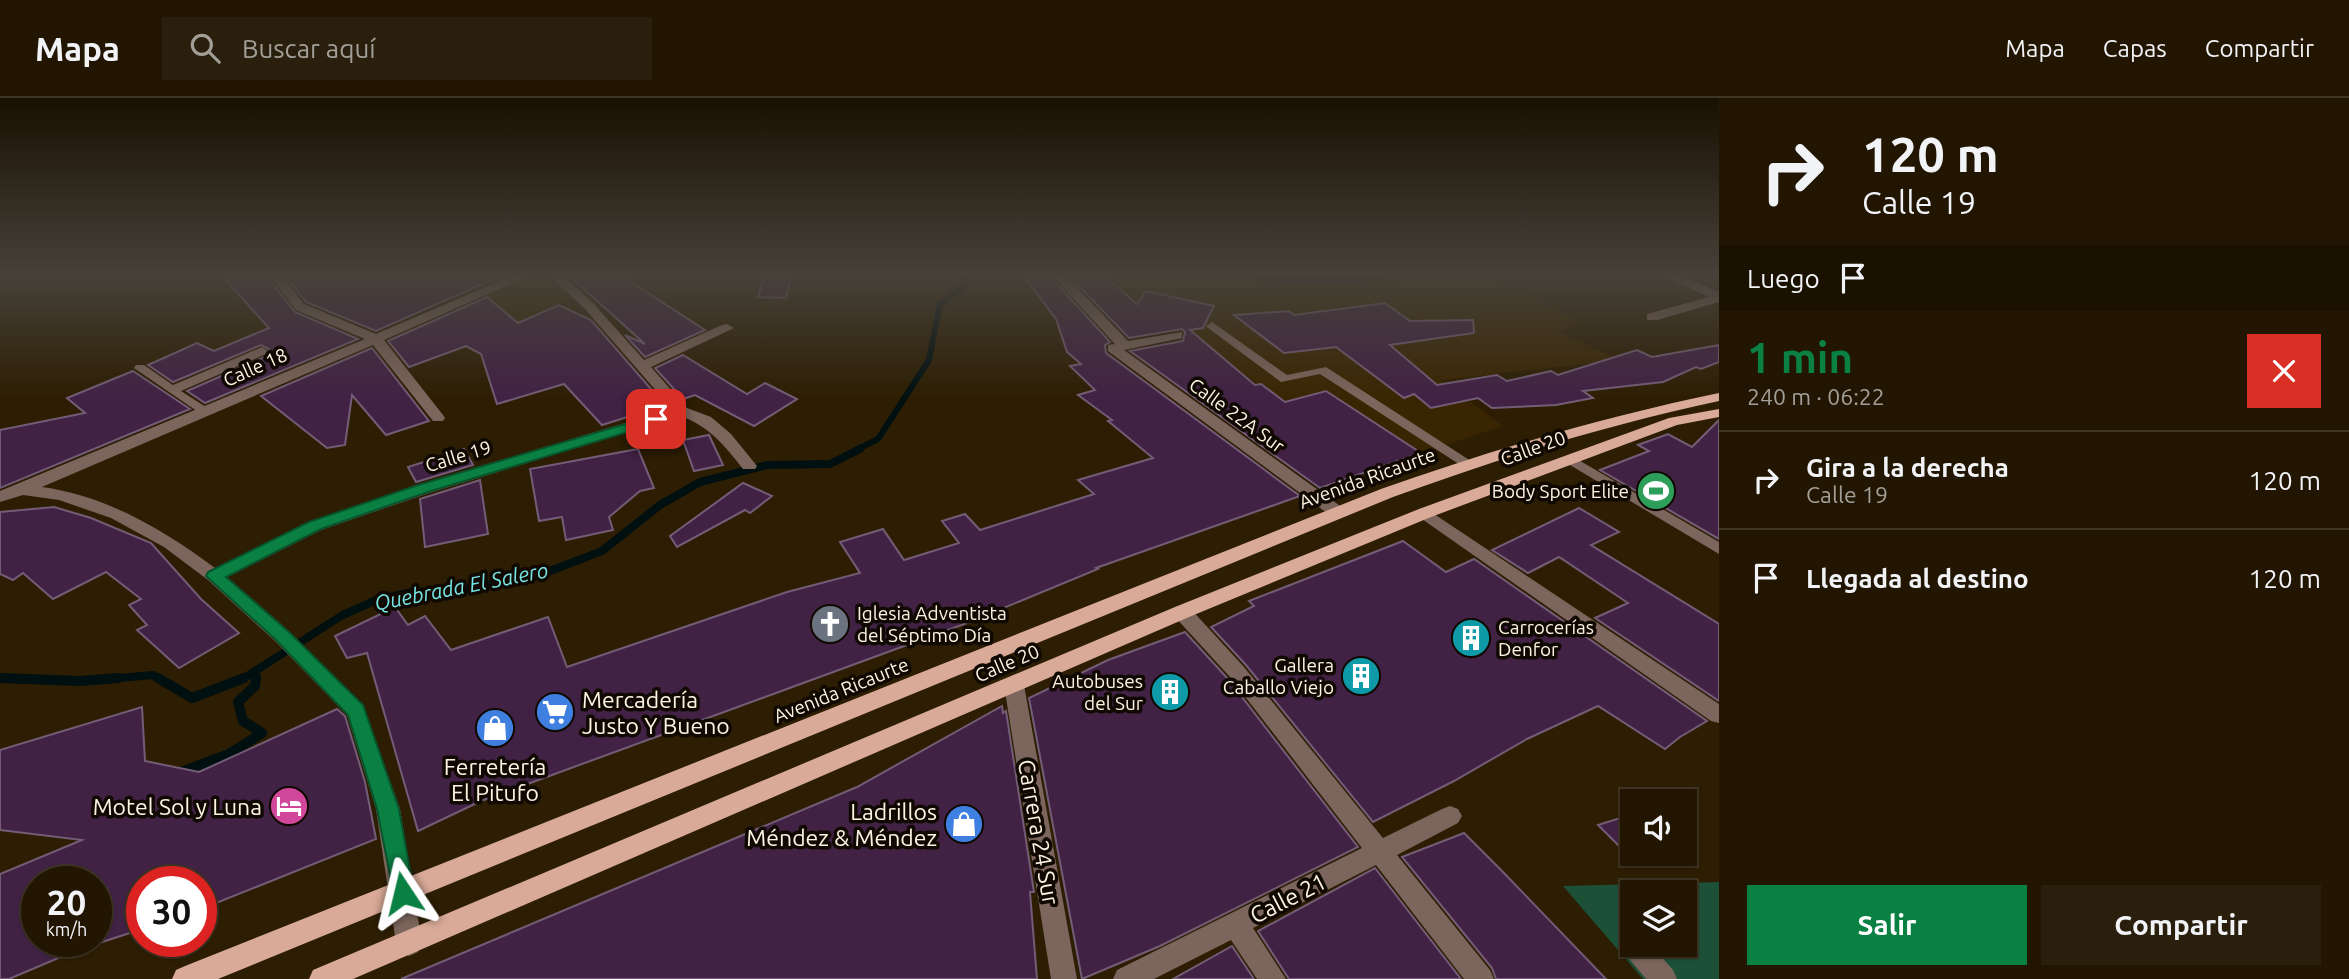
<!DOCTYPE html>
<html lang="es">
<meta charset="utf-8">
<style>
body{margin:0;font-family:Ubuntu,sans-serif;background:#2a1f0c;color:#f1f3f6;height:100vh;display:flex;flex-direction:column;font-size:26px;white-space:nowrap}
*{box-sizing:border-box;margin:0}
p{font-size:23px;color:#a29f99}
.icon{flex:none;width:38px;height:38px;fill:none;stroke:currentColor;stroke-width:2;stroke-linecap:round;stroke-linejoin:round}
.map{position:relative;flex:1;overflow:hidden}
.sheet{display:flex;flex-direction:column;background:#221602;width:630px}
.sheet>*{flex:none}
.top-card{background:#221602;color:#f1f3f6;overflow:hidden}
.buttons{position:absolute;left:1620px;top:691px;display:grid;gap:14px}
.buttons a{display:grid;place-items:center;width:77px;height:77px;border-radius:0px;background:#221602;box-shadow:0 2px 5px #0004,0 0 0 2px #3f3524;font-size:35px}
.speed{position:absolute;left:21px;top:768px;display:flex;gap:14px;font-size:35px;font-weight:700;text-align:center}
.speed>*{display:grid;place-content:center;width:91px;height:91px;border-radius:50%;background:#221602;box-shadow:0 2px 5px #0004,0 0 0 2px #3f3524;line-height:1}
.speed small{font-size:18px;font-weight:400}
.speed .limit{border:10px solid #d22;background:#fff;color:#111}
.pin{position:absolute;display:grid;place-items:center;width:60px;height:60px;color:#fff;margin:-30px;border-radius:14px;box-shadow:0 4px 10px #0006}
.me{position:absolute;width:77px;margin:-38px;rotate:350deg;stroke-linejoin:round;filter:drop-shadow(0 0 5px #0008)}
.turn{display:flex;align-items:center;gap:24px;height:147px;padding:0 28px;font-size:32px}
.turn .icon{width:91px;height:91px;stroke-width:2.5}
.turn b{display:block;font-size:49px;line-height:60px}
.then{display:flex;align-items:center;height:66px;padding:0 28px;background:#0003;gap:14px;font-size:26px}
.round{display:grid;place-items:center;flex:none;width:74px;height:74px;border-radius:0px;background:#2a1f0c}
.summary{display:flex;align-items:center;justify-content:space-between;height:119px;padding:0 28px}
h1{font-size:42px;font-weight:600;line-height:52px;color:#0b8043}
.button{display:flex;gap:14px;margin-top:auto;padding:14px 28px}
.button a{flex:1;height:80px;border-radius:0px;background:#0b8043;color:#fff;font-size:28px;font-weight:600;line-height:80px;text-align:center}
.button a+a{background:#2a1f0c;color:#f1f3f6}
ul{padding:0;list-style:none}
li{display:flex;align-items:center;gap:21px;height:98px;padding:0 28px;border-top:2px solid #3f3524}
li div{flex:1}
li b{display:block;font-size:26px}
li em{font-style:normal}
header{display:flex;align-items:center;gap:42px;box-sizing:border-box;height:98px;padding:0 35px;background:#221602;border-bottom:2px solid #3f3524}
header strong{font-size:33px}
nav{display:flex;gap:38px;margin-inline-start:auto;font-size:24px}
.search{width:490px;height:63px;background:#2a1f0c;display:flex;align-items:center;gap:18px;box-sizing:border-box;padding:0 24px;border-radius:0px;color:#a29f99;font-size:26px}
main{display:flex;flex:1;min-height:0}
.map>svg:first-child{display:block}
.built{fill:#392501}
.green{fill:#1c5138;fill-rule:evenodd}
.lines{fill:none;stroke-linecap:round;stroke-linejoin:round}
.stream-far2{stroke:#000f10;stroke-width:6}
.stream-far1{stroke:#000f10;stroke-width:8}
.stream{stroke:#000f10;stroke-width:10}
.building{fill:#412245;stroke:#735d76;stroke-width:2;fill-rule:evenodd}
.lane{fill:#7c655c;fill-rule:evenodd}
.street{fill:#7c655c;fill-rule:evenodd}
.primary{fill:#d9aa98;fill-rule:evenodd}
.route{fill:#0b8043;stroke:#07532c;stroke-width:2}
.labels{text-anchor:middle;dominant-baseline:central;stroke-width:7;stroke-linejoin:round;paint-order:stroke}
.street-label{font-size:19px;fill:#fef3e3;stroke:#100902}
.poi-label{font-size:19px;fill:#fef3e3;stroke:#100902;text-anchor:end}
.water-label{font-size:21px;font-style:italic;fill:#78e6e7;stroke:#100902}
.near-poi-label{font-size:23px;fill:#fef3e3;stroke:#100902;text-anchor:end}
.near-street-label{font-size:23px;fill:#fef3e3;stroke:#100902}
</style>
<header>
<strong>Mapa</strong>
<div class="search"><svg class="icon" aria-label="search" viewBox="0 0 24 24"><circle cx="10" cy="10" r="6"/><path d="M15 15l6 6"/></svg>Buscar aquí</div>
<nav><a>Mapa</a><a>Capas</a><a>Compartir</a></nav>
</header>
<main>
<div class="map">
<svg width="1719" height="881" viewBox="0 0 1719 881">
<rect width="100%" height="100%" fill="#2d1e03"/>
<g class="built">
<path d="M529 176H552L575 200 518 225 483 196Z"/>
<path d="M1446 176H1483L1579 224 1559 234 1619 262 1441 282 1503 328 1421 355 1326 293 1285 304 1230 267 1200 240 1161 222 1105 178H1189L1319 187 1428 181Z"/>
</g>
<path class="green" d="M1719 784V881H1643L1563 788ZM1633 794H1685V847H1633Z"/>
<g class="lines">
<g class="stream-far2">
<path d="M1224 176 1315 184 1421 176"/>
<path d="M856 352 878 341 929 262 940 206 961 191 969 176"/>
</g>
<g class="stream-far1">
<path d="M0 580 43 582"/>
<path d="M97 582 153 577 161 582"/>
<path d="M241 582 341 518 376 502 412 494 454 493 537 478 602 453 660 407 700 384 767 367 830 366 860 351"/>
<path d="M255 582 256 573"/>
</g>
<g class="stream">
<path d="M0 580 80 583 118 580"/>
<path d="M158 580 192 600 244 580"/>
<path d="M178 675 229 656 262 635 243 623 238 604 255 588 256 580"/>
</g>
</g>
<g class="building">
<path d="M220 176H270L269 181 295 214 358 241 205 305 187 293 267 258 269 251 261 247 173 284 148 267 197 245 214 253 269 230Z"/>
<path d="M284 176H505L376 233 306 204Z"/>
<path d="M567 176H619L705 232 645 259 625 237 645 246Z"/>
<path d="M765 176H792L786 200 758 199Z"/>
<path d="M1049 177 1110 244 1105 247 1106 255 1300 398 1096 470 1098 471 967 525 481 703 418 733 367 555 347 560 335 538 395 509 408 527 425 518 451 552 548 519 567 569 787 494 860 475 840 444 883 431 904 462 959 445 942 423 965 416 980 432 1094 396 1078 382 1153 360 1108 323 1112 322 1078 297 1095 292 1070 268 1081 266 1067 254 1056 221 1025 180Z"/>
<path d="M1105 178 1137 206 1146 193 1214 208 1203 230 1190 232 1255 287 1261 286 1285 304 1326 293 1421 355 1320 390 1130 253 1183 243 1185 234 1182 231 1129 240 1073 182Z"/>
<path d="M487 199 518 225 559 207 591 222 665 307 602 327 564 286 497 306 481 256 466 248 409 269 388 243Z"/>
<path d="M1385 205 1410 223 1473 222 1474 235 1390 247 1437 287 1497 277 1507 283 1551 273 1558 277 1637 252 1652 259 1719 247V264L1701 271 1696 269 1663 284 1583 293 1593 300 1556 307 1492 310 1478 300 1431 310 1414 296 1404 300 1336 249 1284 255 1234 217 1289 213 1294 217Z"/>
<path d="M372 250 429 323 386 337 352 297 345 347 327 350 261 298Z"/>
<path d="M683 257 747 296 765 285 797 301 754 328 695 297 683 301 655 270Z"/>
<path d="M133 273 190 311 0 390V332L85 315 67 300Z"/>
<path d="M1719 322V441L1600 372 1649 353 1638 347 1668 336 1692 349Z"/>
<path d="M709 337 723 367 694 373 683 342Z"/>
<path d="M464 351 473 367 416 384 408 369Z"/>
<path d="M638 351 654 390 640 393 609 419 613 432 566 442 562 419 539 423 530 371Z"/>
<path d="M480 382 488 436 425 449 420 401Z"/>
<path d="M743 385 772 398 750 415 745 412 677 449 670 438Z"/>
<path d="M54 409 91 420 151 445 201 501 239 535 179 570 137 532 147 527 129 507 141 501 106 474 53 501 23 475 13 482 0 476V414Z"/>
<path d="M1579 410 1619 434 1591 447 1719 526V603L1595 520 1628 505 1559 459 1528 475 1492 452Z"/>
<path d="M1403 443 1446 474 1474 461 1707 623 1680 639 1665 651 1598 608 1527 641 1454 683 1373 724 1246 567 1211 529 1254 508 1249 503Z"/>
<path d="M1185 534 1228 581 1358 749 1160 848 1082 881 1029 600 1108 562Z"/>
<path d="M1002 608 1003 615 1006 613 1034 794H1030L1037 881H401L857 689Z"/>
<path d="M142 609 145 663 199 674 337 611 345 618 365 684 376 741 201 811V784H142V831L96 846V844L9 881H0V776L82 742 0 732V652ZM37 784H96V844H37Z"/>
<path d="M1633 716V762L1598 727Z"/>
<path d="M1464 735 1502 773 1606 881H1496L1492 870 1402 759Z"/>
<path d="M1375 770 1461 881H1289L1258 833Z"/>
<path d="M1232 848 1254 881H1173Z"/>
</g>
<g class="lines">
<g class="lane">
<path d="M1212 224 1287 277 1326 269 1477 367 1470 371 1465 370 1320 276 1281 284 1208 230 1206 228Z"/>
<path d="M262 249 268 253 266 256 181 293 209 311 211 314 204 318 134 270 136 267H144L173 287Z"/>
<path d="M1570 357 1719 444V456L1565 364 1563 361Z"/>
</g>
<g class="street">
<path d="M274 176H281L304 206 376 236 516 176H533L384 242 443 317 445 320 443 323H433L373 247 42 389C107 398 164 432 215 470L309 424 417 387 672 311 585 211 548 176H561L593 205 644 262 722 227 727 226 734 230 651 269 687 310 711 319 731 336 757 368 755 371H743C725 348 710 329 681 318L429 395 321 432 227 479 290 534 363 607 400 711 422 845 418 854 409 858 400 854 396 845 376 711 347 617 276 544 208 482 164 449 111 420 59 402 23 397 0 404V393L365 241 296 212 271 179Z"/>
<path d="M1051 176H1064L1128 243 1182 234V240L1124 252 1343 410 1345 414 1343 418H1331L1108 253V247L1115 246Z"/>
<path d="M1660 176H1677L1719 194V204L1657 222H1647V216L1709 199Z"/>
<path d="M1425 410 1719 606V625L1711 623 1419 419 1417 415 1419 411Z"/>
<path d="M1182 507 1189 509 1244 569 1383 740 1442 711 1450 708 1458 711 1462 718 1458 725 1397 757 1490 872 1494 881H1464L1376 767 1253 830 1286 881H1257L1231 842 1154 881H1113L1117 872 1362 750 1230 579 1175 519 1172 514 1175 509Z"/>
<path d="M1014 579 1021 581 1024 587 1077 881H1051L1004 587 1007 581Z"/>
<path d="M1633 835V847H1651L1673 872 1677 881H1646L1625 856 1621 847 1625 838Z"/>
</g>
<g class="primary">
<path d="M1719 295V303C1607 327 1500 360 1393 399L218 881H172L176 872 185 868 1381 391C1492 352 1603 319 1719 295Z"/>
<path d="M1719 311V319L1677 327 1431 419 1189 519 353 881H309L313 872 1175 509 1419 411 1669 320Z"/>
</g>
</g>
<linearGradient id="sky" x2="0" y2="1"><stop stop-color="#191002"/><stop offset="0.59" stop-color="#464139"/><stop offset="1" stop-color="#464139" stop-opacity="0"/></linearGradient>
<rect width="1719" height="300" fill="url(#sky)"/>
<path class="route" d="M656 317 661 318V324L428 394 321 431 226 479 289 534 363 607 399 711 414 795 411 803 403 806 395 803 377 711 348 617 277 543 206 478 208 474 309 424 418 387Z"/>
<defs>
<g id="stadium-disc" transform="scale(2.0125)"><circle r="9.5" fill="#2e9e5b" stroke="#100902"/><path d="M0-5a6.5 5 0 1 0 0 10a6.5 5 0 1 0 0-10ZM-3.5-1.8h7v3.6h-7Z" fill="#fff"/></g>
<g id="church-disc" transform="scale(2.0125)"><circle r="9.5" fill="#6b7280" stroke="#100902"/><path d="M-1.2-6h2.4v3.5h3.3v2.4h-3.3V6h-2.4V-.1h-3.3v-2.4h3.3Z" fill="#fff"/></g>
<g id="building-disc" transform="scale(2.0125)"><circle r="9.5" fill="#0f9aa8" stroke="#100902"/><path d="M-4-6H4V6H1V3H-1V6H-4ZM-2.5-4.3h1.7v1.8h-1.7ZM.8-4.3h1.7v1.8H.8ZM-2.5-1h1.7V.8h-1.7ZM.8-1h1.7V.8H.8Z" fill="#fff"/></g>
<g id="supermarket-disc" transform="scale(2.0125)"><circle r="9.5" fill="#3f7fe0" stroke="#100902"/><path d="M-6-5.5h2.5l.6 2H6L4.5 2H-2.5L-4.4-4H-6ZM-1.5 3.2a1.3 1.3 0 1 0 .1 0ZM3 3.2a1.3 1.3 0 1 0 .1 0Z" fill="#fff"/></g>
<g id="shop-disc" transform="scale(2.0125)"><circle r="9.5" fill="#3f7fe0" stroke="#100902"/><path d="M-5-2.5h2.3a2.7 3.5 0 0 1 5.4 0H5L5.5 6h-11ZM-1.5-2.5h3a1.5 2.3 0 0 0-3 0Z" fill="#fff"/></g>
<g id="hotel-disc" transform="scale(2.0125)"><circle r="9.5" fill="#d1479c" stroke="#100902"/><path d="M-6-4.5h1.5V1H6V5H4.5V3h-9V5H-6ZM-4 0a1.8 1.8 0 1 1 3.6 0ZM.5 0V-2.5h3Q6-2.5 6 0Z" fill="#fff"/></g>
</defs>
<g fill-rule="evenodd">
<use href="#stadium-disc" x="1656" y="393"/>
<use href="#church-disc" x="830" y="526"/>
<use href="#building-disc" x="1471" y="540"/>
<use href="#building-disc" x="1361" y="578"/>
<use href="#building-disc" x="1170" y="594"/>
<use href="#supermarket-disc" x="555" y="614"/>
<use href="#shop-disc" x="495" y="630"/>
<use href="#hotel-disc" x="289" y="708"/>
<use href="#shop-disc" x="964" y="726"/>
</g>
<g class="labels">
<g class="street-label">
<text transform="translate(255 269) rotate(-24)">Calle 18</text>
<text transform="translate(1237 317) rotate(36)">Calle 22A Sur</text>
<text transform="translate(1533 350) rotate(-20)">Calle 20</text>
<text transform="translate(458 358) rotate(-17)">Calle 19</text>
<text transform="translate(1367 380) rotate(-20)">Avenida Ricaurte</text>
<text transform="translate(1007 565) rotate(-23)">Calle 20</text>
<text transform="translate(841 592) rotate(-22)">Avenida Ricaurte</text>
</g>
<g class="poi-label">
<text x="1629" y="393">Body Sport Elite</text>
<text x="857" y="515" text-anchor="start">Iglesia Adventista<tspan x="857" dy="22">del Séptimo Día</tspan></text>
<text x="1498" y="529" text-anchor="start">Carrocerías<tspan x="1498" dy="22">Denfor</tspan></text>
<text x="1334" y="567">Gallera<tspan x="1334" dy="22">Caballo Viejo</tspan></text>
<text x="1143" y="583">Autobuses<tspan x="1143" dy="22">del Sur</tspan></text>
</g>
<g class="water-label">
<text transform="translate(461 488) rotate(-11)">Quebrada El Salero</text>
</g>
<g class="near-poi-label">
<text x="582" y="601" text-anchor="start">Mercadería<tspan x="582" dy="26">Justo Y Bueno</tspan></text>
<text x="495" y="668" text-anchor="middle">Ferretería<tspan x="495" dy="26">El Pitufo</tspan></text>
<text x="262" y="708">Motel Sol y Luna</text>
<text x="937" y="713">Ladrillos<tspan x="937" dy="26">Méndez &amp; Méndez</tspan></text>
</g>
<g class="near-street-label">
<text transform="translate(1039 734) rotate(80)">Carrera 24 Sur</text>
<text transform="translate(1288 800) rotate(-27)">Calle 21</text>
</g>
</g>
</svg>
<div class="buttons">
<a><svg class="icon" aria-label="sound" viewBox="0 0 24 24"><path d="M4 9h4l5-4v14l-5-4H4zM17 9q2 3 0 6"/></svg></a>
<a><svg class="icon" aria-label="layers" viewBox="0 0 24 24"><path d="M12 4l9 5-9 5-9-5zM3 14l9 5 9-5"/></svg></a>
</div>
<div class="speed"><div>20<small>km/h</small></div><div class="limit">30</div></div>
<div class="pin" style="left:656px;top:321px;background:#d93025"><svg class="icon" aria-label="arrive" viewBox="0 0 24 24"><path d="M6 21V4h12l-3 4 3 4H6"/></svg></div>
<svg class="me" style="left:403px;top:795px" viewBox="-20 -20 40 40"><path d="M0-17L14 15 0 8-14 15z" fill="#0b8043" stroke="#fff" stroke-width="4"/></svg>
</div>
<section class="sheet">
<div class="top-card">
<div class="turn"><svg class="icon" aria-label="right" viewBox="0 0 24 24"><path d="M7 20v-9h11M14 6l5 5-5 5"/></svg><div><b>120 m</b>Calle 19</div></div>
<div class="then">Luego<svg class="icon" aria-label="arrive" viewBox="0 0 24 24"><path d="M6 21V4h12l-3 4 3 4H6"/></svg></div>
</div>
<div class="summary"><div><h1>1 min</h1><p>240 m · 06:22</p></div><a class="round" style="background:#d93025;color:#fff"><svg class="icon" aria-label="close" viewBox="0 0 24 24"><path d="M6 6l12 12M18 6L6 18"/></svg></a></div>
<ul>
<li><svg class="icon" aria-label="right" viewBox="0 0 24 24"><path d="M7 20v-9h11M14 6l5 5-5 5"/></svg><div><b>Gira a la derecha</b><p>Calle 19</p></div><em>120 m</em></li>
<li><svg class="icon" aria-label="arrive" viewBox="0 0 24 24"><path d="M6 21V4h12l-3 4 3 4H6"/></svg><div><b>Llegada al destino</b></div><em>120 m</em></li>
</ul>
<div class="button"><a>Salir</a><a>Compartir</a></div>
</section>
</main>
